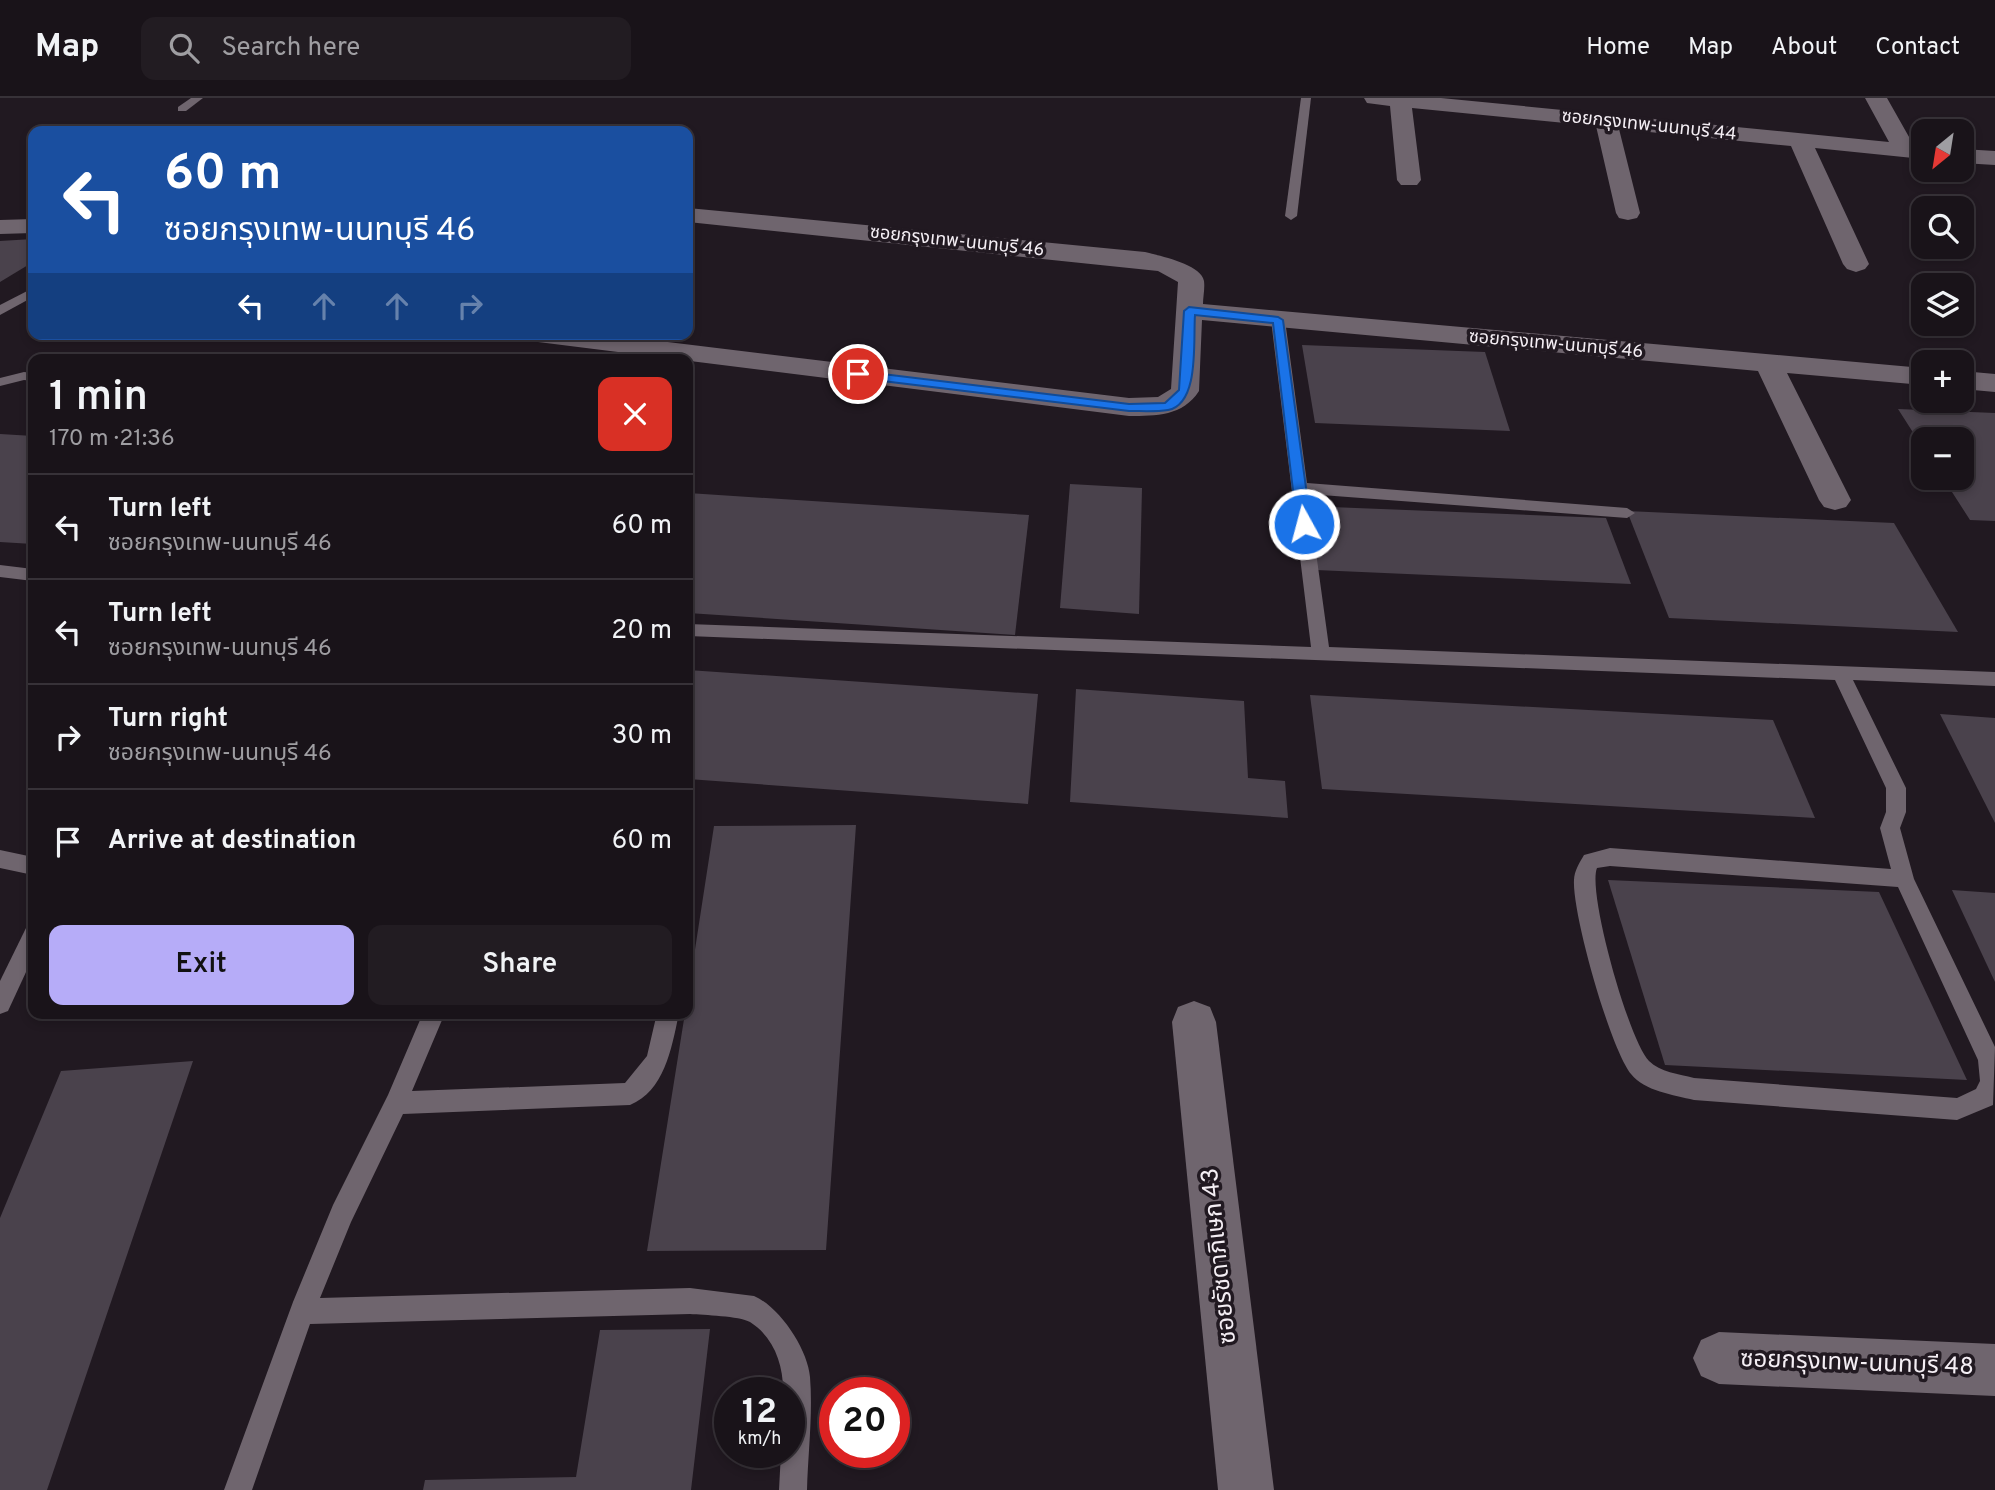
<!DOCTYPE html>
<meta charset="utf-8">
<style>
body{margin:0;font-family:Overpass,"Noto Sans Thai",sans-serif;background:#221c22;color:#f1f3f6;height:100vh;display:flex;flex-direction:column;font-size:26px;white-space:nowrap}
*{box-sizing:border-box;margin:0}
p{font-size:23px;color:#9f9ea2}
.icon{flex:none;width:38px;height:38px;fill:none;stroke:currentColor;stroke-width:2;stroke-linecap:round;stroke-linejoin:round}
.map{position:relative;flex:1;overflow:hidden}
.sheet{position:absolute;left:28px;top:256px;width:665px;height:665px;display:flex;flex-direction:column;background:#191319;border-radius:14px;box-shadow:0 4px 10px #0003,0 0 0 2px #373238}
.sheet>*{flex:none}
.banner{position:absolute;left:28px;top:28px;width:665px;height:214px;border-radius:14px;box-shadow:0 4px 10px #0003,0 0 0 2px #373238;background:#1a4fa0;color:#fff;overflow:hidden}
.needle{width:46px;rotate:210deg}
.buttons{position:absolute;left:1911px;top:21px;display:grid;gap:14px}
.buttons a{display:grid;place-items:center;width:63px;height:63px;border-radius:14px;background:#191319;box-shadow:0 4px 10px #0003,0 0 0 2px #373238;font-size:35px}
.speed{position:absolute;left:714px;top:1279px;display:flex;gap:14px;font-size:35px;font-weight:700;text-align:center}
.speed>*{display:grid;place-content:center;width:91px;height:91px;border-radius:50%;background:#191319;box-shadow:0 4px 10px #0003,0 0 0 2px #373238;line-height:1}
.speed small{font-size:18px;font-weight:400}
.speed .limit{border:10px solid #d22;background:#fff;color:#111}
.pin{position:absolute;display:grid;place-items:center;width:60px;height:60px;color:#fff;margin:-30px;border:4px solid #fff;border-radius:50%;box-shadow:0 2px 7px #0007}
.me{position:absolute;width:77px;margin:-38px;rotate:353deg;stroke-linejoin:round;filter:drop-shadow(0 0 5px #0008)}
.turn{display:flex;align-items:center;gap:24px;height:147px;padding:0 21px;font-size:32px}
.turn .icon{width:91px;height:91px;stroke-width:2.5}
.turn b{display:block;font-size:49px;line-height:60px}
.lanes{display:flex;align-items:center;height:66px;padding:0 21px;background:#0003;justify-content:center;gap:35px;direction:ltr}
.lanes .off{opacity:.35}
.round{display:grid;place-items:center;flex:none;width:74px;height:74px;border-radius:14px;background:#221c22}
.headline{display:flex;align-items:center;justify-content:space-between;height:119px;padding:0 21px}
h1{font-size:42px;font-weight:600;line-height:52px}
.action{display:flex;gap:14px;margin-top:auto;padding:14px 21px}
.action a{flex:1;height:80px;border-radius:14px;background:#b6acf8;color:#111;font-size:28px;font-weight:600;line-height:80px;text-align:center}
.action a+a{background:#221c22;color:#f1f3f6}
ul{padding:0;list-style:none}
li{display:flex;align-items:center;gap:21px;height:105px;padding:0 21px;border-top:2px solid #373238}
li div{flex:1}
li b{display:block;font-size:26px}
li em{font-style:normal}
header{display:flex;align-items:center;gap:42px;box-sizing:border-box;height:98px;padding:0 35px;background:#191319;border-bottom:2px solid #373238}
header strong{font-size:33px}
nav{display:flex;gap:38px;margin-inline-start:auto;font-size:24px}
.search{width:490px;height:63px;background:#221c22;display:flex;align-items:center;gap:18px;box-sizing:border-box;padding:0 24px;border-radius:14px;color:#9f9ea2;font-size:26px}
.map>svg:first-child{display:block}
.building{fill:#4a424c}
.lines{fill:none;stroke-linecap:round;stroke-linejoin:round}
.service{fill:#6f656e;fill-rule:evenodd}
.minor{fill:#6f656e;fill-rule:evenodd}
.route{fill:#1a73e8;stroke:#114b97;stroke-width:2}
.labels{text-anchor:middle;dominant-baseline:central;stroke-width:7;stroke-linejoin:round;paint-order:stroke}
.far-street-label{font-size:18px;fill:#f4eef4;stroke:#211921}
.near-street-label{font-size:24px;fill:#f4eef4;stroke:#211921}
</style>
<header>
<strong>Map</strong>
<div class="search"><svg class="icon" aria-label="search" viewBox="0 0 24 24"><circle cx="10" cy="10" r="6"/><path d="M15 15l6 6"/></svg>Search here</div>
<nav><a>Home</a><a>Map</a><a>About</a><a>Contact</a></nav>
</header>
<div class="map">
<svg width="1995" height="1392" viewBox="0 0 1995 1392">
<rect width="100%" height="100%" fill="#211921"/>
<g class="building">
<path d="M33 141V164L0 184V143Z"/>
<path d="M1302 247 1485 254 1510 333 1315 325Z"/>
<path d="M1898 311 1995 315V423L1970 422 1943 380H1962V341H1923V350Z"/>
<path d="M0 336 33 338V446L0 444Z"/>
<path d="M1070 386 1142 390 1139 516 1060 510Z"/>
<path d="M688 395 1029 417 1015 537 688 515Z"/>
<path d="M1306 408 1606 420 1631 486 1316 472Z"/>
<path d="M1627 413 1894 425 1958 534 1669 520Z"/>
<path d="M688 572 1038 596 1028 706 688 681Z"/>
<path d="M1076 591 1244 603 1248 680 1285 683 1288 720 1070 704Z"/>
<path d="M1310 597 1773 622 1815 720 1322 691Z"/>
<path d="M1940 616 1995 620V725Z"/>
<path d="M856 727 826 1152 647 1153 685 915H688V897L714 728Z"/>
<path d="M1608 782 1879 794 1967 982 1665 967Z"/>
<path d="M1952 792 1995 795V884Z"/>
<path d="M193 963 47 1392H0V1120L61 973Z"/>
<path d="M710 1231 691 1392H423L425 1382 576 1379 600 1232Z"/>
</g>
<g class="lines">
<g class="service">
<path d="M191 0H203L186 13H178V9Z"/>
<path d="M1301 0H1311L1297 118 1291 122 1285 118Z"/>
<path d="M33 190V199L0 217V207Z"/>
<path d="M1278 218 1285 222 1307 385 1627 410 1635 415 1627 420 1308 396 1329 549 1995 574V588L1853 582 1906 690V714L1900 730 1914 781 1995 949 1993 1007 1957 1022 1694 1002C1674 997 1644 993 1631 976 1610 950 1572 815 1574 782 1574 773 1580 764 1584 757L1610 750 1891 771 1880 730 1886 714V690L1835 582 688 538V526L1311 549 1271 222ZM1610 768 1898 789 1978 962 1980 983 1976 991 1957 1000 1694 980C1679 976 1660 974 1649 963 1629 943 1587 794 1597 770Z"/>
<path d="M24 274 33 275V283L24 282 0 288V280Z"/>
<path d="M0 467 33 471V483L0 479Z"/>
<path d="M0 752 33 759V777L0 770Z"/>
<path d="M33 828V859L8 913 0 916V883L26 830Z"/>
<path d="M423 915H445L412 993 625 985 647 958 657 915H679C672 948 665 993 630 1007L403 1016 351 1124 320 1200 690 1190 754 1198C780 1209 808 1252 810 1279 813 1316 808 1355 807 1392H779L781 1354H789V1295H783C784 1268 774 1239 750 1224 739 1218 704 1217 690 1216L310 1226 252 1392H224L293 1204 333 1107 388 997Z"/>
</g>
<g class="minor">
<path d="M1364 0H1441L1889 44 1865 0H1887L1913 46 1923 47V61L1815 50 1869 166 1865 171 1856 174 1847 171 1843 166 1791 48 1619 31 1640 115 1637 120 1628 122 1619 120 1616 115 1596 28 1412 10 1421 82 1417 87H1401L1397 82 1390 8 1367 5Z"/>
<path d="M1962 51 1995 53V67L1962 65Z"/>
<path d="M688 110 1145 154C1160 158 1201 166 1204 183 1205 190 1203 199 1203 206L1923 270V287L1787 275 1851 402 1846 409 1835 412 1824 409 1819 402 1758 273 1202 222 1199 293C1183 318 1156 318 1129 318L522 242 519 236H602L1129 300 1158 299 1171 291 1178 184 1158 173 688 124Z"/>
<path d="M33 121V135L0 136V122Z"/>
<path d="M1962 273 1995 276V294L1962 291Z"/>
<path d="M1194 903 1210 909 1216 924 1274 1392H1218L1172 924 1178 909Z"/>
<path d="M1719 1234 1995 1246V1298L1719 1286 1701 1278 1693 1260 1701 1242Z"/>
</g>
</g>
<path class="route" d="M1189 209 1278 219 1283 222 1311 426 1309 429 1304 431 1297 426 1273 225 1195 217C1193 242 1200 306 1168 312 1156 314 1142 313 1129 313L858 280 852 276 858 273 1129 306 1165 305 1179 292 1184 213Z"/>
<g class="labels">
<g class="far-street-label">
<text transform="translate(1649 28) rotate(6)">ซอยกรุงเทพ-นนทบุรี 44</text>
<text transform="translate(957 144) rotate(6)">ซอยกรุงเทพ-นนทบุรี 46</text>
<text transform="translate(1556 247) rotate(5)">ซอยกรุงเทพ-นนทบุรี 46</text>
</g>
<g class="near-street-label">
<text transform="translate(1220 1158) rotate(-96)">ซอยรัชดาภิเษก 43</text>
<text transform="translate(1857 1266) rotate(2)">ซอยกรุงเทพ-นนทบุรี 48</text>
</g>
</g>
</svg>
<div class="buttons">
<a><svg class="needle" viewBox="-14 -14 28 28"><path d="M0-13l5 13h-10z" fill="#e53935"/><path d="M0 13l5-13h-10z" fill="#9f9ea2"/></svg></a>
<a><svg class="icon" aria-label="search" viewBox="0 0 24 24"><circle cx="10" cy="10" r="6"/><path d="M15 15l6 6"/></svg></a>
<a><svg class="icon" aria-label="layers" viewBox="0 0 24 24"><path d="M12 4l9 5-9 5-9-5zM3 14l9 5 9-5"/></svg></a>
<a>+</a>
<a>−</a>
</div>
<div class="speed"><div>12<small>km/h</small></div><div class="limit">20</div></div>
<div class="pin" style="left:858px;top:276px;background:#d93025"><svg class="icon" aria-label="arrive" viewBox="0 0 24 24"><path d="M6 21V4h12l-3 4 3 4H6"/></svg></div>
<svg class="me" style="left:1304px;top:426px" viewBox="-20 -20 40 40"><circle r="17" fill="#1a73e8" stroke="#fff" stroke-width="3"/><path d="M0-11L8 9 0 5-8 9z" fill="#fff"/></svg>
<div class="banner">
<div class="turn"><svg class="icon" aria-label="left" viewBox="0 0 24 24"><path d="M17 20v-9H6M10 6l-5 5 5 5"/></svg><div><b>60 m</b>ซอยกรุงเทพ-นนทบุรี 46</div></div>
<div class="lanes"><svg class="icon" aria-label="left" viewBox="0 0 24 24"><path d="M17 20v-9H6M10 6l-5 5 5 5"/></svg><svg class="icon off" aria-label="ahead" viewBox="0 0 24 24"><path d="M12 20V5M6 11l6-6 6 6"/></svg><svg class="icon off" aria-label="ahead" viewBox="0 0 24 24"><path d="M12 20V5M6 11l6-6 6 6"/></svg><svg class="icon off" aria-label="right" viewBox="0 0 24 24"><path d="M7 20v-9h11M14 6l5 5-5 5"/></svg></div>
</div>
<section class="sheet">
<div class="headline"><div><h1>1 min</h1><p>170 m · 21:36</p></div><a class="round" style="background:#d93025;color:#fff"><svg class="icon" aria-label="close" viewBox="0 0 24 24"><path d="M6 6l12 12M18 6L6 18"/></svg></a></div>
<ul>
<li><svg class="icon" aria-label="left" viewBox="0 0 24 24"><path d="M17 20v-9H6M10 6l-5 5 5 5"/></svg><div><b>Turn left</b><p>ซอยกรุงเทพ-นนทบุรี 46</p></div><em>60 m</em></li>
<li><svg class="icon" aria-label="left" viewBox="0 0 24 24"><path d="M17 20v-9H6M10 6l-5 5 5 5"/></svg><div><b>Turn left</b><p>ซอยกรุงเทพ-นนทบุรี 46</p></div><em>20 m</em></li>
<li><svg class="icon" aria-label="right" viewBox="0 0 24 24"><path d="M7 20v-9h11M14 6l5 5-5 5"/></svg><div><b>Turn right</b><p>ซอยกรุงเทพ-นนทบุรี 46</p></div><em>30 m</em></li>
<li><svg class="icon" aria-label="arrive" viewBox="0 0 24 24"><path d="M6 21V4h12l-3 4 3 4H6"/></svg><div><b>Arrive at destination</b></div><em>60 m</em></li>
</ul>
<div class="action"><a>Exit</a><a>Share</a></div>
</section>
</div>
